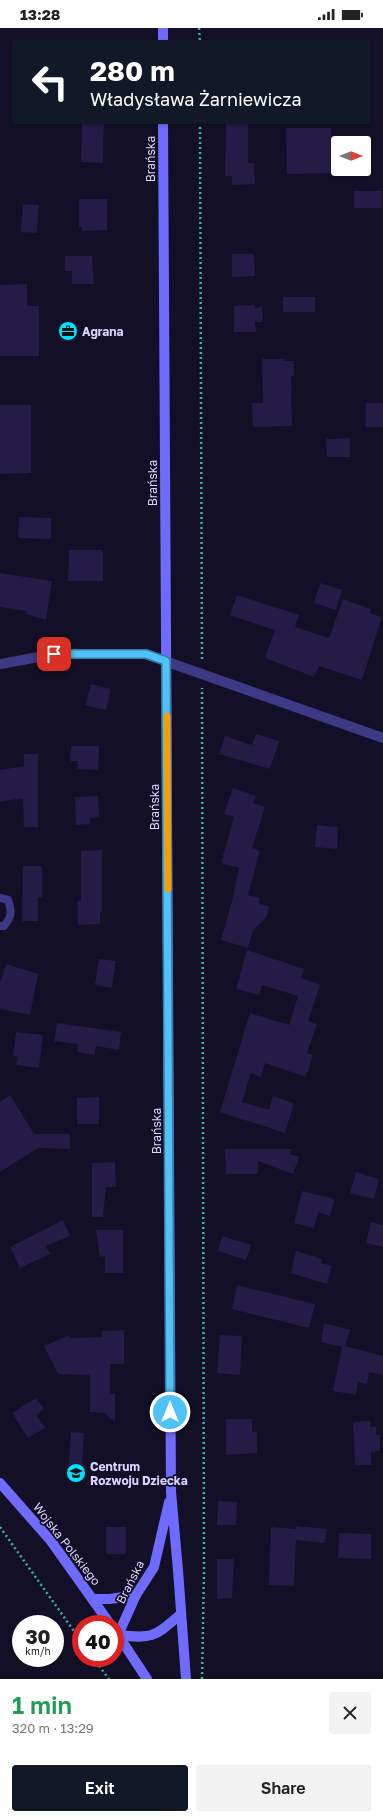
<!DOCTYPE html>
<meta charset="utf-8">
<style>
body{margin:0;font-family:"Golos Text",sans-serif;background:#f2f2f2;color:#222;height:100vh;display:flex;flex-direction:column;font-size:15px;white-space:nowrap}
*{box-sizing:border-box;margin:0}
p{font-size:13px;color:#767676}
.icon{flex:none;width:22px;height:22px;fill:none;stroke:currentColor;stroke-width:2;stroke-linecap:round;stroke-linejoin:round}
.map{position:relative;height:1651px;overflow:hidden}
.drawer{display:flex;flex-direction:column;background:#fff;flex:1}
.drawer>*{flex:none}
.banner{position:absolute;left:12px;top:12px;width:359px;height:84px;border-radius:4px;box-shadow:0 1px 3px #0004;background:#111827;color:#fff;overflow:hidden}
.needle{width:26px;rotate:90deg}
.fabs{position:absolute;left:331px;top:108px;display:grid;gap:8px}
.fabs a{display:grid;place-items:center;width:40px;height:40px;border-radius:4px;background:#fff;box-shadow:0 1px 3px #0004;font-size:20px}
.speed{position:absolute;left:12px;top:1587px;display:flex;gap:8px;font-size:20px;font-weight:700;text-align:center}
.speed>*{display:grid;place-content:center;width:52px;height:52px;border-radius:50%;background:#fff;box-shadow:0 1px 3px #0004;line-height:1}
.speed small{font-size:10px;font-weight:400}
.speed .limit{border:6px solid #d22;background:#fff;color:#111}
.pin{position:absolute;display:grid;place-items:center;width:34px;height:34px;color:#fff;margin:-17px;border-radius:8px;box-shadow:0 2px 6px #0006}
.me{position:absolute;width:44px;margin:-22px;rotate:0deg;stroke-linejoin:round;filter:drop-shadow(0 0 3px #0008)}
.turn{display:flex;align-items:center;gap:14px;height:84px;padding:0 12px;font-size:18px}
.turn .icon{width:52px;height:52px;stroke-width:2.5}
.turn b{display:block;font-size:28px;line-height:34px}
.round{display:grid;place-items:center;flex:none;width:42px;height:42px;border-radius:4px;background:#f2f2f2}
.overview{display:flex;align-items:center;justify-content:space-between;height:68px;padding:0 12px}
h1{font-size:24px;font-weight:600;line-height:30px;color:#1e9e55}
.primary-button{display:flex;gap:8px;margin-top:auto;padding:8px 12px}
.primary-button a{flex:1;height:46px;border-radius:4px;background:#111827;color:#fff;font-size:16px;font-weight:600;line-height:46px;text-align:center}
.primary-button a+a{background:#f2f2f2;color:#222}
.status{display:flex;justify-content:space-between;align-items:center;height:28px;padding:0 20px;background:#fff;direction:ltr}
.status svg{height:11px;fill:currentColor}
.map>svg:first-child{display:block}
.building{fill:#241b47}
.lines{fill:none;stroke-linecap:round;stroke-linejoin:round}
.path{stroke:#2fb8b0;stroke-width:2.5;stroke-dasharray:2 3;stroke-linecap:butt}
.lane{stroke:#3d3a85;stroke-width:8}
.street{stroke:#3d3a85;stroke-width:10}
.secondary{stroke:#6f6bff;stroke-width:10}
.route-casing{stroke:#337fa1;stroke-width:10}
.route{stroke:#4fc3f7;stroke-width:7}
.slow{stroke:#f59e0b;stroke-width:7}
.labels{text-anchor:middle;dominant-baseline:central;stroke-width:3.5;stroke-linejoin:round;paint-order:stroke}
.street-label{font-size:12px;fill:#d9d4ff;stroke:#130f26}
.poi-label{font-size:12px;font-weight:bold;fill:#d9d4ff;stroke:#130f26;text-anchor:start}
</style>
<div class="status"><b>13:28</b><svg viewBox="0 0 49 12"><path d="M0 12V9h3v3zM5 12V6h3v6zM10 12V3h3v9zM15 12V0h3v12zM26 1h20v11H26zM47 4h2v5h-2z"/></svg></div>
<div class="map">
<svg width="383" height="1651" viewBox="0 0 383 1651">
<rect width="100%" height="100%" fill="#130f26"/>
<g class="building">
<path d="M82 94H104L103 135 81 134Z"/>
<path d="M226 94H248V135H254L255 156 232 157V148H225Z"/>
<path d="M286 100H331V109H336V145L287 146Z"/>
<rect x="354" y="163" width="28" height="17"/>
<path d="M79 171H107V202L82 203V199H79Z"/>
<path d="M23 176 39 177 37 205 21 204Z"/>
<path d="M232 226H254L255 248 232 249Z"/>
<path d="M65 228H92L94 256H72V243H65Z"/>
<path d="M27 256V278H39V328H0V257Z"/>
<rect x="283" y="269" width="32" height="15"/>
<path d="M255 277V280L262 279 263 294H255L256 304H234V278Z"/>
<path d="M262 331H285V333H294V348H291L292 398 253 399 252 375H263Z"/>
<rect x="366" y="375" width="17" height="24"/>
<path d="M0 377H31V445L0 446Z"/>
<path d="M350 410V429H327L326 411Z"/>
<path d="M19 489 51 490V511L18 510Z"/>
<path d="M69 522H103V553H68Z"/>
<path d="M0 545 52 553 46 592 26 586 27 583 0 579Z"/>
<path d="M320 555 342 562 336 582 314 575Z"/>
<path d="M237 567 299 587 295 599 329 610 343 571 371 581 370 585 382 589 362 652 319 638 314 649 265 630 275 602 230 587Z"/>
<path d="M91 656 111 661 106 682 85 677Z"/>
<path d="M256 706 279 713 270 741 219 726 225 708 252 717Z"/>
<path d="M71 718H99L98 742 77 741 78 733H70Z"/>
<path d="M24 726H38V799H24L23 770 0 774V742L24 738Z"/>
<path d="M233 760 256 768 253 775 265 779 252 820 260 823 248 867 260 870 259 876 269 878 266 890 253 902 248 920 221 912 232 873 239 840 221 835 234 789 224 786Z"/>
<path d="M98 768 99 789 90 790V796L76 797 75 769Z"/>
<path d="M317 797 338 799 337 821 315 819Z"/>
<path d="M102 822V884H100V896L78 897V873H81V823Z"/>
<path d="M23 838H42V869H38V893H22Z"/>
<path d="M247 922 304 941 301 950 320 957 308 993 317 996 307 1025 313 1027 306 1049 265 1035 261 1049 251 1045 242 1074 269 1082 273 1068 294 1075 285 1105 220 1084 250 985 289 997 298 968 262 957 259 967 236 961Z"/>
<path d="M99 931 116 933 112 960 95 957Z"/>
<path d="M6 936 38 946 30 987 0 981V955Z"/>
<path d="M57 995 121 1004 119 1022 96 1018 94 1027 77 1024 78 1016 54 1013Z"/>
<path d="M16 1004 43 1007 39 1040 16 1037 18 1029 13 1028Z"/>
<path d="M10 1067 34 1106H70V1121L38 1120 0 1144V1074Z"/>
<path d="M99 1069V1096H77V1070Z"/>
<path d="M225 1121H292L290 1126 299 1129 293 1146 258 1133V1146H226Z"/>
<path d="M115 1134 116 1159H106L103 1189H92V1135Z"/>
<path d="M356 1144 379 1151 374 1171 350 1165Z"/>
<path d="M302 1163 335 1171 330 1188 318 1184 314 1200 294 1195Z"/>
<path d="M63 1192 70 1208 46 1218 50 1226 20 1240 10 1219Z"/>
<path d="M371 1194 383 1197V1219L366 1215Z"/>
<path d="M96 1202H123V1245H105V1228L100 1229Z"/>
<path d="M222 1208 251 1217 246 1232 218 1223Z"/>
<path d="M296 1223 322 1231 321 1235 332 1238 327 1256 291 1245Z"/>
<path d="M237 1257 315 1276 309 1300 232 1281Z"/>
<path d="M324 1295 350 1302 345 1318 383 1328V1347L369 1344 367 1356 358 1354 356 1367 333 1363 342 1319 321 1314Z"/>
<path d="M124 1302V1336H110V1366H115V1394L104 1385 90 1384V1347L58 1346 44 1318 69 1307 71 1310 102 1309V1303Z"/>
<path d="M220 1307 242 1308 240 1347 217 1345Z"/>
<path d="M36 1370 44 1381 36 1387 45 1400 28 1410 12 1385Z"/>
<path d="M226 1391H252V1404H257V1425L226 1427Z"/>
<path d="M370 1393V1399L376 1398V1407H380V1423L371 1424V1437H355L353 1394Z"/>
<path d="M71 1404 84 1405 82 1440 69 1437Z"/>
<path d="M218 1473 237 1474 236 1497H217Z"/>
<path d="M296 1498 327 1501 325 1515 296 1512 294 1558 269 1557 271 1499 296 1501Z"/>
<rect x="106" y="1499" width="20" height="27"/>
<path d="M339 1505 371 1506V1531L338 1530Z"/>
<path d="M217 1531H234L232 1570 217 1571Z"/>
</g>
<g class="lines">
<g class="path">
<path d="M199 0 200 14"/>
<path d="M200 94 202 633"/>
<path d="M0 1499 81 1613"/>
<path d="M93 1630 109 1651"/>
<path d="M202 1651 204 1543 202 660"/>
</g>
<path class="lane" d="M0 870 8 872C12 882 12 889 4 898H0"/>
<path class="street" d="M0 636 55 626H145L383 710"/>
<g class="secondary">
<path d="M163 0V14"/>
<path d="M163 94 171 1464 178 1542 186 1651"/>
<path d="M0 1455 51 1513 110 1596"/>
<path d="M93 1571H110L136 1567"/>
<path d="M116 1604 147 1651"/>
<path d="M118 1607 136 1567 154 1539 169 1474"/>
<path d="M118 1607C154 1611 154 1609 181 1586"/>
</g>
</g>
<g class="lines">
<g class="route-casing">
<path id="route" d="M54 626H146L166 633 170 1384"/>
</g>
<use href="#route" class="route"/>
<path class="slow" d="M167 688 168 861"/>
</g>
<defs>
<g id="office-disc" transform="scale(1)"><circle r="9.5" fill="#00e5ff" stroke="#130f26"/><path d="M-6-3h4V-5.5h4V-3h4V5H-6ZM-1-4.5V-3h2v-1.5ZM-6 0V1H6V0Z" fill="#111"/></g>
<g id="school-disc" transform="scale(1)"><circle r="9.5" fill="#00e5ff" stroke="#130f26"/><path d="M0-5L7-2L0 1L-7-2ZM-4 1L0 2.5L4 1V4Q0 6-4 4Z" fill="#111"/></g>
</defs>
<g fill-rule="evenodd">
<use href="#office-disc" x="68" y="303"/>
<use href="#school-disc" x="76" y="1445"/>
</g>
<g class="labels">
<g class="street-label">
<text transform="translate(150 131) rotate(-90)">Brańska</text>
<text transform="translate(152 455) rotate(-90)">Brańska</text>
<text transform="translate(154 779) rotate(-90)">Brańska</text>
<text transform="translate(156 1103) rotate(-90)">Brańska</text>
<text transform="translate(67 1516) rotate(52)">Wojska Polskiego</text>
<text transform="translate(130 1554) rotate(-63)">Brańska</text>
</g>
<g class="poi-label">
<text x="82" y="303">Agrana</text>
<text x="90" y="1438">Centrum<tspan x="90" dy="14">Rozwoju Dziecka</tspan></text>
</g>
</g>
</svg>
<div class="fabs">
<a><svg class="needle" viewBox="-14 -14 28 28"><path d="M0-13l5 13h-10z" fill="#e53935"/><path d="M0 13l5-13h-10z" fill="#767676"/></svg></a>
</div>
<div class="speed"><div>30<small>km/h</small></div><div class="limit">40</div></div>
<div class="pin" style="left:54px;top:626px;background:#d93025"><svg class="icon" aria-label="arrive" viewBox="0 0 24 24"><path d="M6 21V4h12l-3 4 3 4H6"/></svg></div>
<svg class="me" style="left:170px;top:1384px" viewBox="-20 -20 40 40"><circle r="17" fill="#4fc3f7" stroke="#fff" stroke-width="3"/><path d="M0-11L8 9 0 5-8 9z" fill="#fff"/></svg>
<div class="banner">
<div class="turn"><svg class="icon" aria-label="left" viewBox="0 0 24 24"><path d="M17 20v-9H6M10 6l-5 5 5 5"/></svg><div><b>280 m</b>Władysława Żarniewicza</div></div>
</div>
</div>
<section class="drawer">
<div class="overview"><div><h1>1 min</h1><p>320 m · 13:29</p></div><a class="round"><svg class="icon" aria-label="close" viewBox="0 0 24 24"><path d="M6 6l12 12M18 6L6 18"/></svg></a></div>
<div class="primary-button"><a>Exit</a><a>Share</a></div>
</section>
